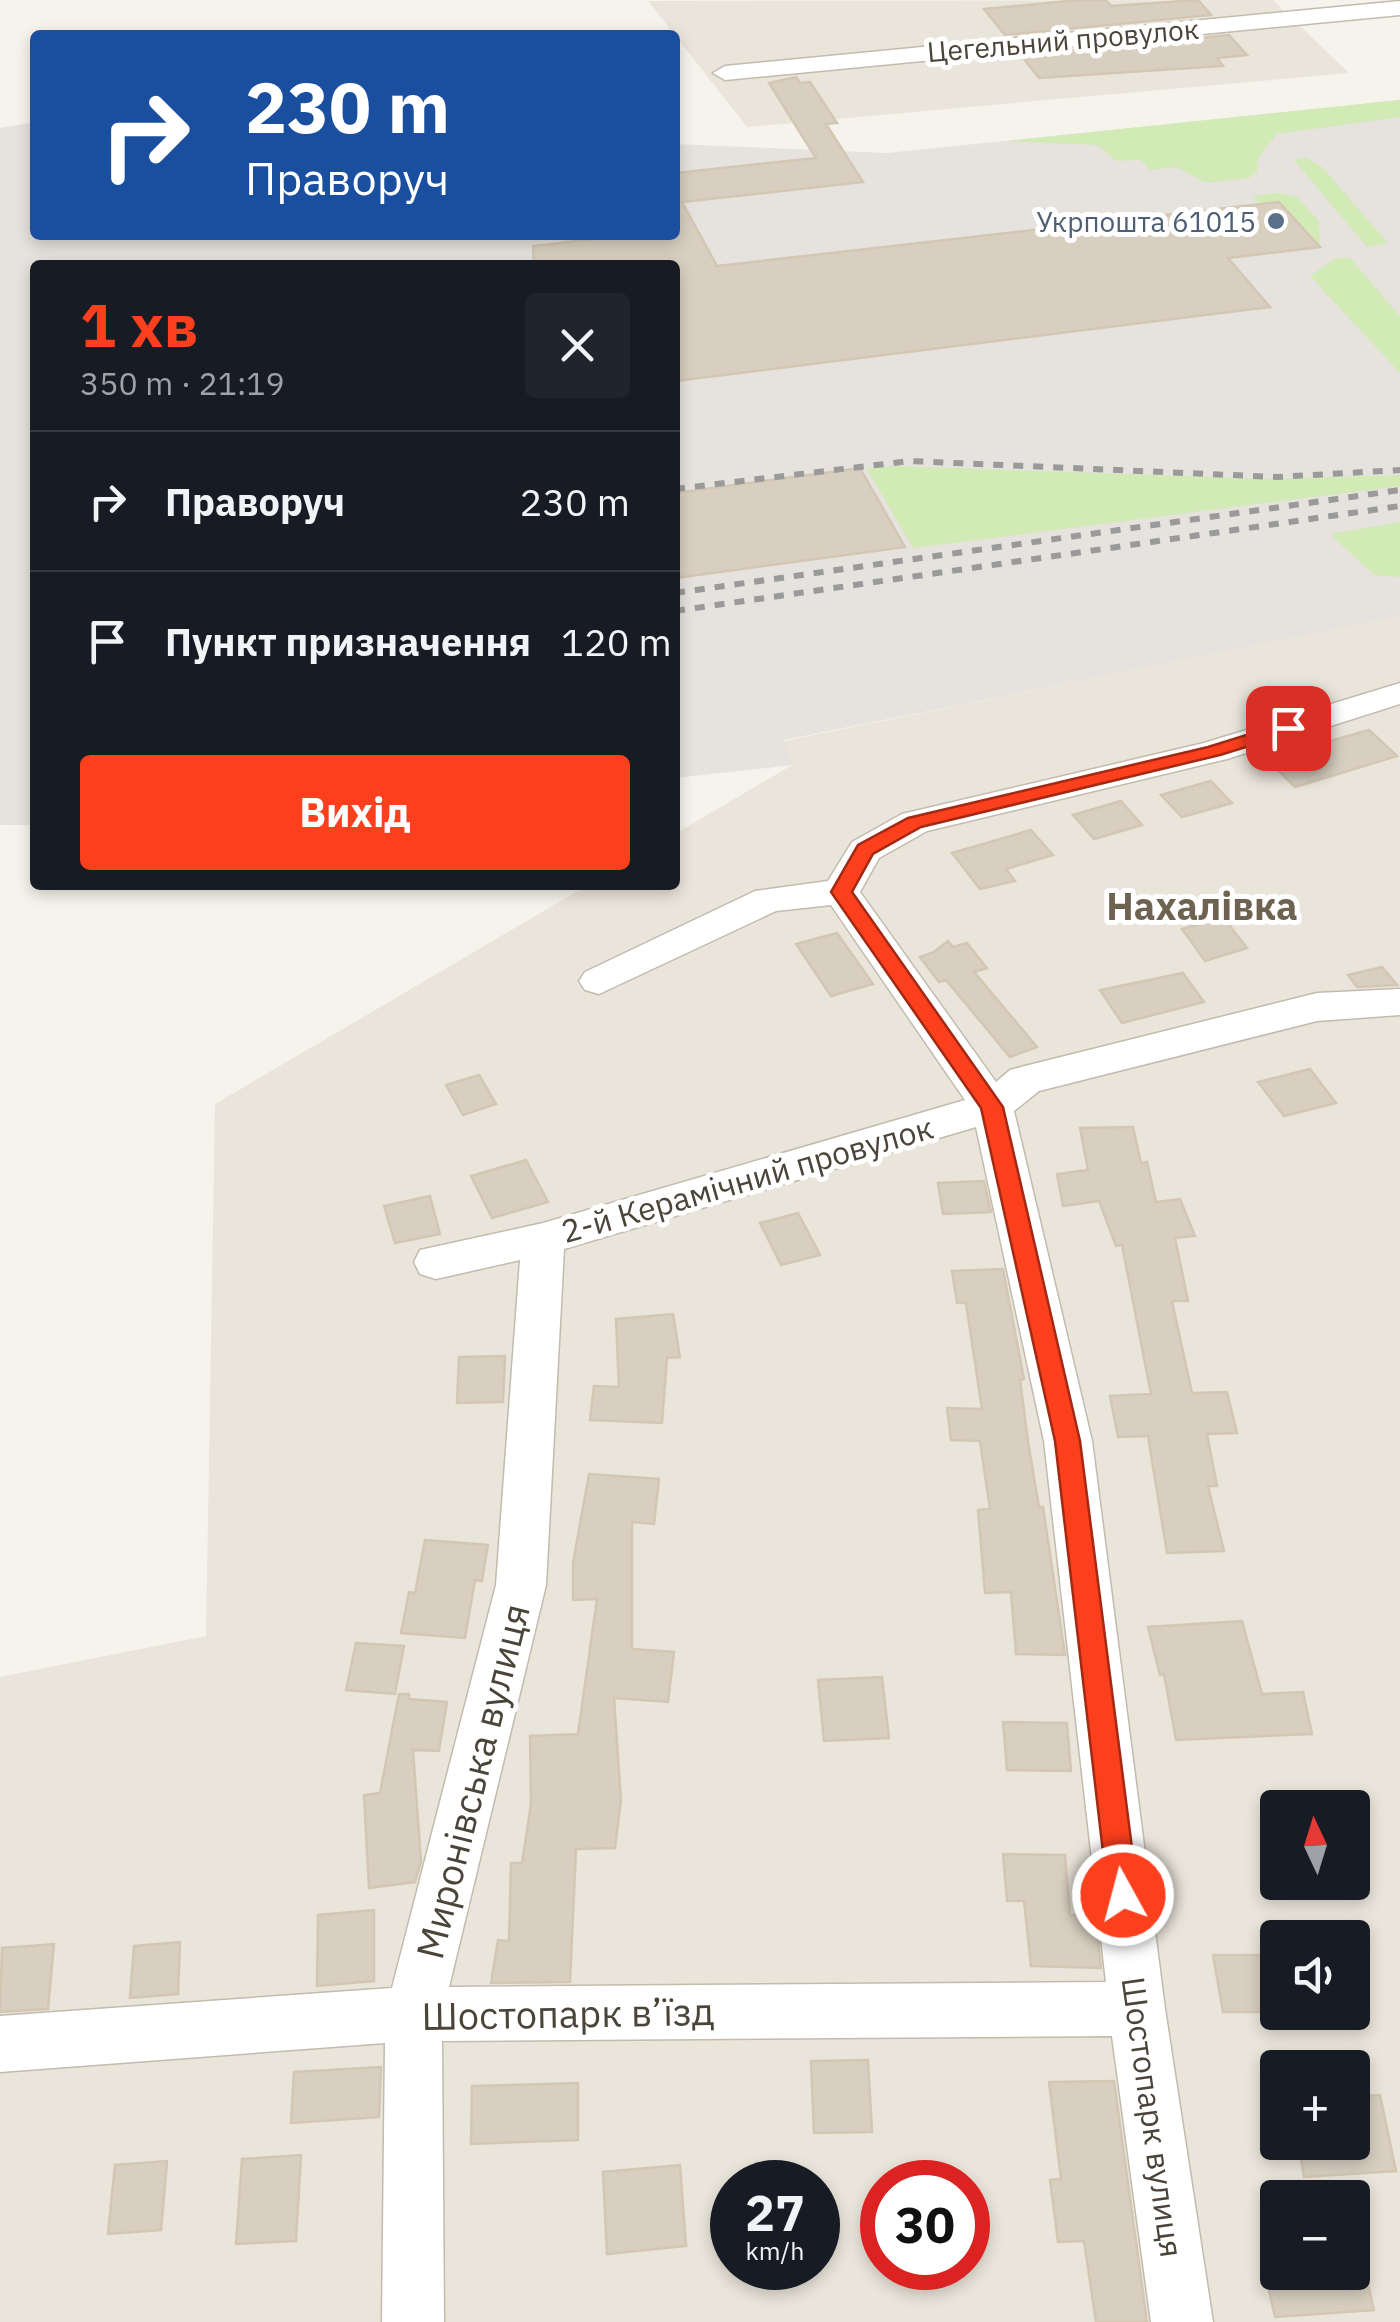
<!DOCTYPE html>
<html lang="uk">
<meta charset="utf-8">
<style>
body{margin:0;font-family:"IBM Plex Sans",sans-serif;background:#20242c;color:#f1f3f6;height:100vh;display:flex;flex-direction:column;font-size:38px;white-space:nowrap}
*{box-sizing:border-box;margin:0}
p{font-size:32px;color:#9ea1a6}
.icon{flex:none;width:55px;height:55px;fill:none;stroke:currentColor;stroke-width:2;stroke-linecap:round;stroke-linejoin:round}
.map{position:relative;flex:1;overflow:hidden}
.details{position:absolute;left:30px;top:260px;width:650px;height:630px;display:flex;flex-direction:column;background:#171b24;border-radius:10px;box-shadow:0 5px 15px #0003}
.details>*{flex:none}
.top-card{position:absolute;left:30px;top:30px;width:650px;height:210px;border-radius:10px;box-shadow:0 5px 15px #0003;background:#1a4fa0;color:#fff;overflow:hidden}
.needle{width:65px;rotate:356deg}
.tools{position:absolute;left:1260px;top:1790px;display:grid;gap:20px}
.tools a{display:grid;place-items:center;width:110px;height:110px;border-radius:10px;background:#171b24;box-shadow:0 5px 15px #0003;font-size:50px}
.speed{position:absolute;left:710px;top:2160px;display:flex;gap:20px;font-size:50px;font-weight:700;text-align:center}
.speed>*{display:grid;place-content:center;width:130px;height:130px;border-radius:50%;background:#171b24;box-shadow:0 5px 15px #0003;line-height:1}
.speed small{font-size:25px;font-weight:400}
.speed .limit{border:15px solid #d22;background:#fff;color:#111}
.pin{position:absolute;display:grid;place-items:center;width:85px;height:85px;color:#fff;margin:-42px;border-radius:20px;box-shadow:0 5px 15px #0006}
.me{position:absolute;width:110px;margin:-55px;rotate:353deg;stroke-linejoin:round;filter:drop-shadow(0 0 8px #0008)}
.turn{display:flex;align-items:center;gap:35px;height:210px;padding:0 50px;font-size:45px}
.turn .icon{width:130px;height:130px;stroke-width:2.5}
.turn b{display:block;font-size:70px;line-height:85px}
.round{display:grid;place-items:center;flex:none;width:105px;height:105px;border-radius:10px;background:#20242c}
.head{display:flex;align-items:center;justify-content:space-between;height:170px;padding:0 50px}
h1{font-size:60px;font-weight:700;line-height:75px;color:#fc3f1d}
.action{display:flex;gap:20px;margin-top:auto;padding:20px 50px}
.action a{flex:1;height:115px;border-radius:10px;background:#fc3f1d;color:#fff;font-size:40px;font-weight:700;line-height:115px;text-align:center}
ul{padding:0;list-style:none}
li{display:flex;align-items:center;gap:30px;height:140px;padding:0 50px;border-top:2px solid #363941}
li div{flex:1}
li b{display:block;font-size:38px}
li em{font-style:normal}
.map>svg:first-child{display:block}
.residential{fill:#eae5da;fill-rule:evenodd}
.industrial{fill:#e6e2dd}
.green{fill:#d2eab5}
.building{fill:#d8cfc1;stroke:#d3c7b4;stroke-width:2.5}
.lines{fill:none;stroke-linecap:round;stroke-linejoin:round}
.minor-casing{stroke:#c2bbae;stroke-width:3}
.minor{fill:#fff;fill-rule:evenodd}
.rail{stroke:#9a9a9a;stroke-width:6;stroke-dasharray:10 10;stroke-linecap:butt}
.route{fill:#fc3f1d;stroke:#a42913;stroke-width:2.5}
.service-dot{fill:#5c6f8a;stroke:#fff;stroke-width:4}
.labels{text-anchor:middle;dominant-baseline:central;stroke-width:10;stroke-linejoin:round;paint-order:stroke}
.far-street-label{font-size:28px;fill:#4b4439;stroke:#fff}
.far-service-label{font-size:28px;fill:#4e5e75;stroke:#fff;text-anchor:end}
.street-label{font-size:32px;fill:#4b4439;stroke:#fff}
.quarter-label{font-size:38px;font-weight:bold;fill:#6e6250;stroke:#fff}
.near-street-label{font-size:38px;fill:#4b4439;stroke:#fff}
</style>
<div class="map">
<svg width="1400" height="2322" viewBox="0 0 1400 2322">
<rect width="100%" height="100%" fill="#f6f3ec"/>
<g class="residential">
<path d="M1273 0 1349 73 747 127 648 1Z"/>
<path d="M1400 615V2322H0V1677L206 1636 215 1104 588 885H675V834L792 765 784 741ZM1278 1808H1352V1882H1278ZM1278 1938H1352V2012H1278ZM1278 2068H1352V2142H1278ZM732 2182H818V2268H732ZM882 2182H968V2268H882ZM1278 2198H1352V2272H1278Z"/>
</g>
<path class="industrial" d="M1400 100V616L784 740 793 765 675 778V265H35V825H0V128L35 122V235H675V144L887 153Z"/>
<g class="green">
<path d="M1400 100V117L1277 134 1258 158 1257 172 1249 178 1207 183 1176 167 1149 170 1141 160 1116 161 1098 145 1006 141Z"/>
<path d="M1306 158 1321 166 1388 243 1367 247 1294 160Z"/>
<path d="M1279 193 1297 197 1319 221 1320 247 1279 202 1260 204 1252 196Z"/>
<path d="M1349 257 1400 316V373L1310 276 1335 259Z"/>
<path d="M896 466 1266 479 1400 475V486L913 548 866 468Z"/>
<path d="M1400 522V577L1374 575 1330 534Z"/>
</g>
<g class="building">
<path d="M1079 0H1106L1111 6 1198 0 1211 15 1005 35 984 9Z"/>
<path d="M1229 35 1247 55 1217 58 1223 66 1039 78 1021 55Z"/>
<path d="M796 77 800 83 810 82 837 123 826 124 863 182 682 202 717 266 1279 202 1320 247 1228 258 1270 307 675 381V265H534L533 246 628 235H675V173L816 158 769 83Z"/>
<path d="M860 468 905 547 675 578V493Z"/>
<path d="M1369 730 1397 756 1295 787 1264 756 1294 747 1298 750Z"/>
<path d="M1211 781 1232 803 1182 817 1161 795Z"/>
<path d="M1121 801 1142 825 1094 839 1073 815Z"/>
<path d="M1031 830 1053 855 1006 869 1015 881 980 889 952 853Z"/>
<path d="M1223 917 1247 948 1205 961 1182 929Z"/>
<path d="M837 933 873 984 831 996 796 944Z"/>
<path d="M948 941 953 947 967 943 987 968 974 972 1037 1047 1010 1057 946 980 939 982 920 957 934 952Z"/>
<path d="M1382 967 1397 985 1357 987 1348 975Z"/>
<path d="M1183 973 1204 1002 1122 1023 1100 990Z"/>
<path d="M1310 1069 1336 1103 1284 1116 1258 1082Z"/>
<path d="M479 1075 496 1104 463 1115 446 1085Z"/>
<path d="M1133 1127 1141 1163 1147 1162 1156 1202 1180 1199 1195 1236 1175 1238 1188 1301H1172L1192 1393 1227 1392 1237 1433 1207 1434 1217 1486H1208L1224 1551 1167 1553 1148 1436 1118 1437 1110 1396 1151 1394 1122 1245 1116 1246 1099 1201 1063 1206 1057 1174 1088 1170 1080 1128Z"/>
<path d="M526 1160 548 1202 492 1218 471 1176Z"/>
<path d="M984 1181 991 1212 943 1214 938 1183Z"/>
<path d="M430 1196 440 1234 395 1243 384 1206Z"/>
<path d="M798 1213 820 1255 781 1265 760 1223Z"/>
<path d="M1003 1269 1024 1379 1020 1380 1028 1442 1039 1507H1043L1065 1655 1016 1654 1011 1592 985 1593 978 1510 990 1509 980 1441 951 1440 947 1408 982 1409 966 1303H957L952 1271Z"/>
<path d="M673 1314 680 1357 667 1358 662 1423 590 1420 594 1386 619 1387 616 1319Z"/>
<path d="M505 1356 503 1402 457 1403 459 1357Z"/>
<path d="M589 1474 659 1479 654 1524 632 1522V1649L674 1652 668 1702 614 1698 621 1800 615 1848 576 1849 570 1982 491 1983 498 1940 509 1941 511 1863H522L531 1804 530 1736 578 1734 597 1599 573 1600V1563Z"/>
<path d="M425 1540 488 1545 482 1581 475 1580 465 1638 401 1633 409 1592 415 1593Z"/>
<path d="M1242 1621 1262 1694 1303 1692 1312 1734 1176 1740 1164 1674 1160 1675 1148 1627Z"/>
<path d="M356 1643 404 1646 395 1694 346 1690Z"/>
<path d="M882 1677 889 1738 824 1741 818 1680Z"/>
<path d="M399 1694H409V1699L447 1702 439 1751 413 1750 421 1862 415 1882 369 1888 364 1795 380 1793Z"/>
<path d="M1003 1722 1067 1723 1071 1771 1007 1770Z"/>
<path d="M1003 1854 1065 1855 1070 1915 1095 1916 1101 1968 1031 1966 1024 1901H1007Z"/>
<path d="M374 1910V1981L317 1986 318 1915Z"/>
<path d="M180 1942 178 1994 130 1998 134 1946Z"/>
<path d="M54 1944 48 2009 0 2012 2 1948Z"/>
<path d="M1213 1955H1269L1278 2012H1223Z"/>
<path d="M868 2060 872 2132 814 2133 811 2061Z"/>
<path d="M381 2067 379 2117 291 2123 294 2072Z"/>
<path d="M1114 2081 1147 2322H1096L1084 2241 1058 2242 1050 2180 1061 2179 1049 2082Z"/>
<path d="M578 2083V2140L471 2144 472 2086Z"/>
<path d="M1380 2095 1396 2171 1304 2177 1298 2142H1352V2097Z"/>
<path d="M301 2155 296 2241 236 2244 242 2159Z"/>
<path d="M167 2161 161 2230 108 2234 115 2165Z"/>
<path d="M680 2165 686 2246 607 2254 603 2172Z"/>
<path d="M1265 2272H1365L1374 2310 1275 2317Z"/>
</g>
<g class="lines">
<g class="minor-casing">
<g id="minor">
<path d="M1400 1V15L725 80 713 73 725 66Z"/>
<path d="M1400 683V704L1227 759 927 831 879 858 860 892 996 1082 1010 1070 1025 1066 1317 993 1400 989V1015L1317 1021 1039 1091 1014 1111 1092 1441 1165 2009 1213 2322H1151L1112 2036 442 2041 444 2322H382L385 2043 0 2072V2016L392 1988 496 1585 520 1260 436 1279 420 1274 414 1262 420 1250 543 1223 965 1100 831 905 776 911 599 994 585 990 579 981 585 972 755 891 828 881 852 842 902 814 1204 743ZM976 1127 1044 1441 1106 1982 449 1987 546 1585 564 1249Z"/>
</g>
</g>
<use href="#minor" class="minor"/>
<g class="rail">
<path d="M675 489 910 461 1277 477 1400 470"/>
<path d="M675 593 1400 490"/>
<path d="M675 611 1400 506"/>
</g>
</g>
<path class="route" d="M1288 722 1295 724V732L1220 755 921 827 873 854 852 892 1003 1107 1080 1441 1138 1895 1133 1905 1123 1909 1113 1905 1108 1895 1055 1441 981 1108 831 892 858 845 908 818 1208 747Z"/>
<circle class="service-dot" cx="1276" cy="221" r="10"/>
<g class="labels">
<g class="far-street-label">
<text transform="translate(1063 40) rotate(-5)">Цегельний провулок</text>
</g>
<g class="far-service-label">
<text x="1256" y="221">Укрпошта 61015</text>
</g>
<g class="street-label">
<text transform="translate(747 1179) rotate(-16)">2-й Керамічний провулок</text>
<text transform="translate(1153 2117) rotate(82)">Шостопарк вулиця</text>
</g>
<g class="quarter-label">
<text x="1202" y="905">Нахалівка</text>
</g>
<g class="near-street-label">
<text transform="translate(472 1781) rotate(-76)">Миронівська вулиця</text>
<text transform="translate(568 2013) rotate(-1)">Шостопарк в’їзд</text>
</g>
</g>
</svg>
<div class="tools">
<a><svg class="needle" viewBox="-14 -14 28 28"><path d="M0-13l5 13h-10z" fill="#e53935"/><path d="M0 13l5-13h-10z" fill="#9ea1a6"/></svg></a>
<a><svg class="icon" aria-label="sound" viewBox="0 0 24 24"><path d="M4 9h4l5-4v14l-5-4H4zM17 9q2 3 0 6"/></svg></a>
<a>+</a>
<a>−</a>
</div>
<div class="speed"><div>27<small>km/h</small></div><div class="limit">30</div></div>
<div class="pin" style="left:1288px;top:728px;background:#d93025"><svg class="icon" aria-label="arrive" viewBox="0 0 24 24"><path d="M6 21V4h12l-3 4 3 4H6"/></svg></div>
<svg class="me" style="left:1123px;top:1895px" viewBox="-20 -20 40 40"><circle r="17" fill="#fc3f1d" stroke="#fff" stroke-width="3"/><path d="M0-11L8 9 0 5-8 9z" fill="#fff"/></svg>
<div class="top-card">
<div class="turn"><svg class="icon" aria-label="right" viewBox="0 0 24 24"><path d="M7 20v-9h11M14 6l5 5-5 5"/></svg><div><b>230 m</b>Праворуч</div></div>
</div>
<section class="details">
<div class="head"><div><h1>1 хв</h1><p>350 m · 21:19</p></div><a class="round"><svg class="icon" aria-label="close" viewBox="0 0 24 24"><path d="M6 6l12 12M18 6L6 18"/></svg></a></div>
<ul>
<li><svg class="icon" aria-label="right" viewBox="0 0 24 24"><path d="M7 20v-9h11M14 6l5 5-5 5"/></svg><div><b>Праворуч</b></div><em>230 m</em></li>
<li><svg class="icon" aria-label="arrive" viewBox="0 0 24 24"><path d="M6 21V4h12l-3 4 3 4H6"/></svg><div><b>Пункт призначення</b></div><em>120 m</em></li>
</ul>
<div class="action"><a>Вихід</a></div>
</section>
</div>
